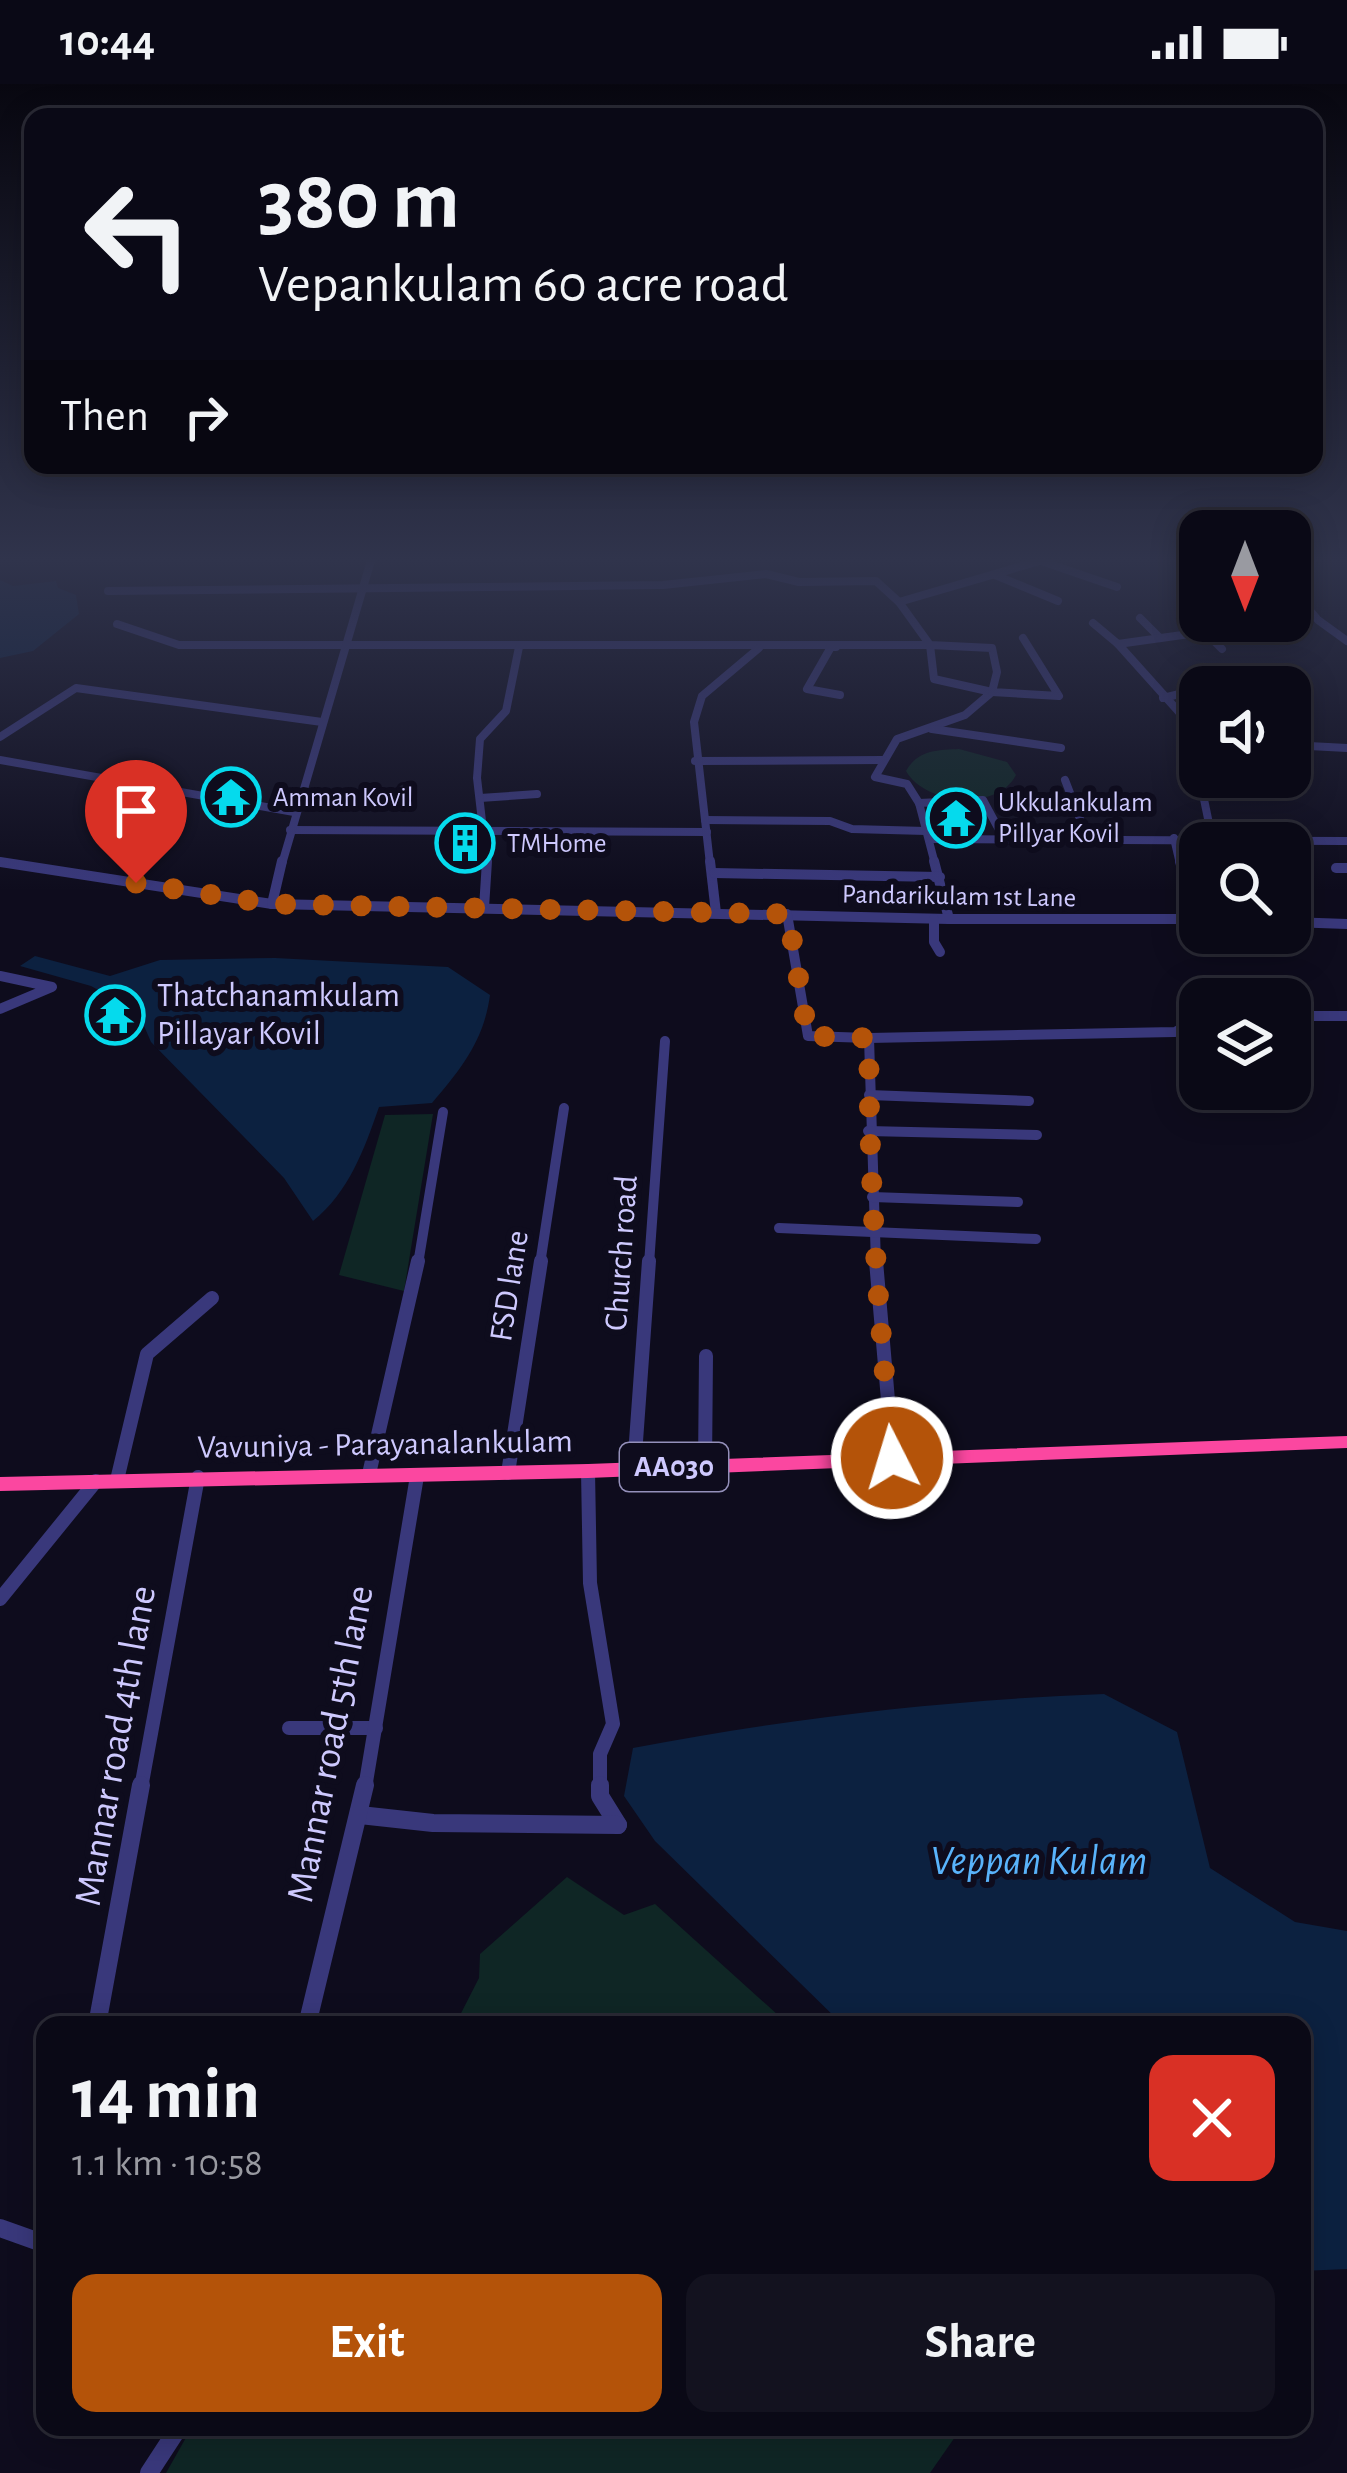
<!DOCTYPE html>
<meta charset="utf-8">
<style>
body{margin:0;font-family:"Alegreya Sans",sans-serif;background:#13121f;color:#f1f3f6;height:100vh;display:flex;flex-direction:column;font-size:45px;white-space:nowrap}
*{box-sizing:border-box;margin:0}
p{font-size:39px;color:#999aa1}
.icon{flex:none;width:66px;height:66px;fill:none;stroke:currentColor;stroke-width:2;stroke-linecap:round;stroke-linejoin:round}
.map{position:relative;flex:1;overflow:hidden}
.details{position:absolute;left:36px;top:1932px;width:1275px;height:420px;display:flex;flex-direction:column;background:#0a0916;border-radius:24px;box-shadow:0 6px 30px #0003,0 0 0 3px #2a2a35}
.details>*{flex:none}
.guide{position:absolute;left:24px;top:24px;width:1299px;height:366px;border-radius:24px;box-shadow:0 6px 30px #0003,0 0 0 3px #2a2a35;background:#0a0916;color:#f1f3f6;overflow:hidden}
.needle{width:78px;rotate:180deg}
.tools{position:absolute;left:1179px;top:426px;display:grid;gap:24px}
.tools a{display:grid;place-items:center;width:132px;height:132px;border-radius:24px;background:#0a0916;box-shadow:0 6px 30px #0003,0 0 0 3px #2a2a35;font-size:60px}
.pin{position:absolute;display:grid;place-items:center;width:102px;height:102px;color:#fff;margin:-123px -51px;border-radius:50% 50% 50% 0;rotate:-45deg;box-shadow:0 0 12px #0007}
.pin .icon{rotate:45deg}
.me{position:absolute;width:132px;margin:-66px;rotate:355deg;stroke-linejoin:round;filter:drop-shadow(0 0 9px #0008)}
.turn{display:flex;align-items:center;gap:42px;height:252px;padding:0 36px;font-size:54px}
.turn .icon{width:156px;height:156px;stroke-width:2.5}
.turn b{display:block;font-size:84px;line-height:102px}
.then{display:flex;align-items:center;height:114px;padding:0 36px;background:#0003;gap:24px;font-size:45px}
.round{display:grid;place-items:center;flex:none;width:126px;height:126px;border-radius:24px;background:#13121f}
.headline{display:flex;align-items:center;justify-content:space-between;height:204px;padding:0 36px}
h1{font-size:72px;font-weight:700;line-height:90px}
.button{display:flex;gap:24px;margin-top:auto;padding:24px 36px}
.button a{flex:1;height:138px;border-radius:24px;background:#b45309;color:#fff;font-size:48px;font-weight:700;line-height:138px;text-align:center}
.button a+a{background:#13121f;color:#f1f3f6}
.status{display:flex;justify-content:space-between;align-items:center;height:84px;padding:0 60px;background:#0a0916;direction:ltr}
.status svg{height:33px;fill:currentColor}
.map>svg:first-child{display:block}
.green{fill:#0f2625}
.water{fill:#0c2140}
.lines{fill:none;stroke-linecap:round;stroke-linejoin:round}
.minor-far3{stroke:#39387b;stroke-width:8}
.minor-far2{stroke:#39387b;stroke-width:10}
.minor-far1{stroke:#39387b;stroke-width:14}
.minor{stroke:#39387b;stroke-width:18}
.highway{fill:#fb47a0;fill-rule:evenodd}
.route{stroke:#b45309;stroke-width:21;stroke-dasharray:0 37.8}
.labels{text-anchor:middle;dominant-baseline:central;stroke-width:12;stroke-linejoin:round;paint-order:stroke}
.far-poi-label{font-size:27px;fill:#cec9fe;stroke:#0e0c1d;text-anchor:start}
.far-street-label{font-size:27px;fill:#cec9fe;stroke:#0e0c1d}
.shield{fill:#0e0c1d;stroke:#9490ba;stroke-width:3}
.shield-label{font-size:30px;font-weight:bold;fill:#cec9fe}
.poi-label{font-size:33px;fill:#cec9fe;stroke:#0e0c1d;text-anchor:start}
.street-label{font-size:33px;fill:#cec9fe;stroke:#0e0c1d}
.near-street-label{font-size:39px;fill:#cec9fe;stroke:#0e0c1d}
.near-water-label{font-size:42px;font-style:italic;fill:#59b3fb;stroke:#0e0c1d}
</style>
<div class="status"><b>10:44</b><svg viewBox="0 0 49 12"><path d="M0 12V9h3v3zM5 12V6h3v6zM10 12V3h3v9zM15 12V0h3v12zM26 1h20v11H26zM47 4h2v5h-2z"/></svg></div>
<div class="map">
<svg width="1347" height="2389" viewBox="0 0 1347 2389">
<rect width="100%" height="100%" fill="#0e0c1d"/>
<g class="green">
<path d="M959 665 1007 678 1016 691C997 728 924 720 906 687 918 666 937 666 959 665Z"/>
<path d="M433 1030 404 1207 339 1191 385 1031Z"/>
<path d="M567 1793 624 1831 655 1820 789 1941H455L479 1894 480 1870Z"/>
<path d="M192 2343H962L930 2389H166Z"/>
</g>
<g class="water">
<path d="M0 496 13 502 56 497 58 504 76 511 79 530 33 567 0 574Z"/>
<path d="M35 872 110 892 160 876 275 874 448 883 490 911C484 956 462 984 432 1019L379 1023C364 1066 349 1108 313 1137L284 1094 151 958 138 928 91 902 20 882Z"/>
<path d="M1104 1610 1177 1648 1210 1784 1295 1838 1347 1847V2185L1302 2187V1941H843L655 1757 624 1712 633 1664C790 1634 945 1616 1104 1610Z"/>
</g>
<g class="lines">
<g class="minor-far3">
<path d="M1189 473 1200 477"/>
<path d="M1303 473 1295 509 1318 536 1347 557"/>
<path d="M1041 477 1117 503"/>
<path d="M995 491 1058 517"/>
<path d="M108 507 663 501 766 490 799 498 876 497 899 518"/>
<path d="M1180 511 1200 533"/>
<path d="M1140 534 1160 554"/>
<path d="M1093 539 1118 560"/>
<path d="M117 540 179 561H930L934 595 992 608 965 631 897 655 875 693 907 700 919 719 935 780"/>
<path d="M1205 548 1222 565"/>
<path d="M1023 554 1059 612 992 608 997 588 992 564 930 561 899 518 1053 473"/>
<path d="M836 563H831L807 605 840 611"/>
<path d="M1208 603 1273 587"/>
<path d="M1163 614 1200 605"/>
<path d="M1188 638 1118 560 1211 547 1204 537"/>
<path d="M1200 640 1188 638 1212 754"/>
<path d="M932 645 1061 664"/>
<path d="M0 653 76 604 322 638"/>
<path d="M1290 661 1347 664"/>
<path d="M0 676 294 728"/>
<path d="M695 677 883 676"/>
<path d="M1065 696 1087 753"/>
<path d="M480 714 537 710"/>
<path d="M919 719 983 716 1003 753"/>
<path d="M705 736 830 737 852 745 926 747"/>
<path d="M290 746 707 748"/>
<path d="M1174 754 1180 780"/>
<path d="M929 755 1347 757"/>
<path d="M1291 756 1303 780"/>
<path d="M0 778 12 780"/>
<path d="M282 780 372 473"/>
<path d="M487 780 477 694 480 655 506 627 519 563"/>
<path d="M710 780 694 638 702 612 759 564"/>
</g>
<g class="minor-far2">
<path d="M710 777 716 829"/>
<path d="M934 777 949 835"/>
<path d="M1180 777 1194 835"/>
<path d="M1302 777 1306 785"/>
<path d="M0 778 272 820 949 835H1200"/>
<path d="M1336 784H1347"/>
<path d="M714 789 940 793"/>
<path d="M272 820 282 777"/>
<path d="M484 824 487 777"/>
<path d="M787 830 808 952 869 954 876 1180"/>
<path d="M934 835V858L940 868"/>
<path d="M1290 838 1347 840"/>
<path d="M0 892 52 903 0 925"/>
<path d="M1290 932H1347"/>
<path d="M869 954 1175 948 1200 934"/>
<path d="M869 1011 1029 1017"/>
<path d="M868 1047 1037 1051"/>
<path d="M872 1113 1018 1118"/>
<path d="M779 1144 1036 1155"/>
<path d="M418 1180 443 1028"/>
<path d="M540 1180 564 1024"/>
<path d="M649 1180 665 957"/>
</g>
<g class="minor-far1">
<path d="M876 1177 893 1374"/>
<path d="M705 1382 706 1272"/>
<path d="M634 1385 649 1177"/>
<path d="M588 1387 590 1499 613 1640 600 1670V1704"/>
<path d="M508 1389 541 1177"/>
<path d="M369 1390 418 1177"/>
<path d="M117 1396 147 1270 212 1214"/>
<path d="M0 1515 96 1397"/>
<path d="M289 1644H376"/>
<path d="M141 1704 198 1393"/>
<path d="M365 1704 417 1392"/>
</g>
<g class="minor">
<path d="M600 1701V1712L618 1741"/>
<path d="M360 1731 433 1739 618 1741"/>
<path d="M97 1941 141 1701"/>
<path d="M307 1941 365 1701"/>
<path d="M0 2144 45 2160"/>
<path d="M149 2389 179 2343"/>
</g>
<path class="highway" d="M1347 1352V1364L588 1394 0 1407V1393L588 1380Z"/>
</g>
<linearGradient id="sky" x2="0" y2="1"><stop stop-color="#080710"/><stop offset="0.59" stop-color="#30344c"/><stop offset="1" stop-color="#30344c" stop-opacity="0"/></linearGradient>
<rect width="1347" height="807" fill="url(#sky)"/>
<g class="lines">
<path class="route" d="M136 799 272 820 788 830 808 952 869 954C868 1095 879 1234 892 1374"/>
</g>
<defs>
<g id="temple-ring" transform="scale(3)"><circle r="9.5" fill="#0e0c1d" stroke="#05daed" stroke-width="1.5"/><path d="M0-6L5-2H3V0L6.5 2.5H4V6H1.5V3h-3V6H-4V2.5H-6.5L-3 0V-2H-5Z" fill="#05daed"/></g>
<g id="building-ring" transform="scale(3)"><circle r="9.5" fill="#0e0c1d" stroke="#05daed" stroke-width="1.5"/><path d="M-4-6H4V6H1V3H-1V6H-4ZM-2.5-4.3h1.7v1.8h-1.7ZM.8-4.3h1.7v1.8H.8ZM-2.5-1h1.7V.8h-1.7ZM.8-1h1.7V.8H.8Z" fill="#05daed"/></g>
</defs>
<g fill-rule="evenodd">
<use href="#temple-ring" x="231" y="713"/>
<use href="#temple-ring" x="956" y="734"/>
<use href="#building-ring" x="465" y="759"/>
<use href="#temple-ring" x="115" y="931"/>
</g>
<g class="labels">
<g class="far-poi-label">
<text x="273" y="713">Amman Kovil</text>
<text x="998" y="718">Ukkulankulam<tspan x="998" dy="31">Pillyar Kovil</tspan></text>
<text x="507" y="759">TMHome</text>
</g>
<g class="far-street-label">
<text transform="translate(959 812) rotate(1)">Pandarikulam 1st Lane</text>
</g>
<rect class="shield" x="620" y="1359" width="108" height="48" rx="9"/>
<g class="shield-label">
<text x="674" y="1383">AA030</text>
</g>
<g class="poi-label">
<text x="157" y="912">Thatchanamkulam<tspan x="157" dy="38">Pillayar Kovil</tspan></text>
</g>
<g class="street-label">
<text transform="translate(622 1169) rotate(-86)">Church road</text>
<text transform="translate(510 1202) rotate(-81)">FSD lane</text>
<text transform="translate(385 1361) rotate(-1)">Vavuniya - Parayanalankulam</text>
</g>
<g class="near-street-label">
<text transform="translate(331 1660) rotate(-79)">Mannar road 5th lane</text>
<text transform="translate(116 1662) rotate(-80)">Mannar road 4th lane</text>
</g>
<g class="near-water-label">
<text x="1039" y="1777">Veppan Kulam</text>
</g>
</g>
</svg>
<div class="tools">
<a><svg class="needle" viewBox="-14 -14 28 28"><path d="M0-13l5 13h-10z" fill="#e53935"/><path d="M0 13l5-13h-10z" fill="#999aa1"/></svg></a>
<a><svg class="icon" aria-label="sound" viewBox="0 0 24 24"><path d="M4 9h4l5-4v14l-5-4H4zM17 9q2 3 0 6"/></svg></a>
<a><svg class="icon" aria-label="search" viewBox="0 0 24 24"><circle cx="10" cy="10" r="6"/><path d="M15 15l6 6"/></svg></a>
<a><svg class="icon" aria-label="layers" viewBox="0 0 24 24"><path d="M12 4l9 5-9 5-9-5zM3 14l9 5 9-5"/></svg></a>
</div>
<div class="pin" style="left:136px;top:799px;background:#d93025"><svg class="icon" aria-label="arrive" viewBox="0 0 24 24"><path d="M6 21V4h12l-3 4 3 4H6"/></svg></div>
<svg class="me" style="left:892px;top:1374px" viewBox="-20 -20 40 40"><circle r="17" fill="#b45309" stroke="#fff" stroke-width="3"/><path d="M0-11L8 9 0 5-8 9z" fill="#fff"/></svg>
<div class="guide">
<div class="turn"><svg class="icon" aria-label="left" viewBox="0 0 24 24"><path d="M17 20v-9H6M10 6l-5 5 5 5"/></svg><div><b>380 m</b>Vepankulam 60 acre road</div></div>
<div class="then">Then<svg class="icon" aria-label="right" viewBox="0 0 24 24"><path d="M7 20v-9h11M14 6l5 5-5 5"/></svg></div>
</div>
<section class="details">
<div class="headline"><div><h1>14 min</h1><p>1.1 km · 10:58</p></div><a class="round" style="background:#d93025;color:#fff"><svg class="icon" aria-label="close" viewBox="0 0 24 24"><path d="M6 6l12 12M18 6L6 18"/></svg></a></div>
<div class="button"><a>Exit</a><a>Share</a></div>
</section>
</div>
